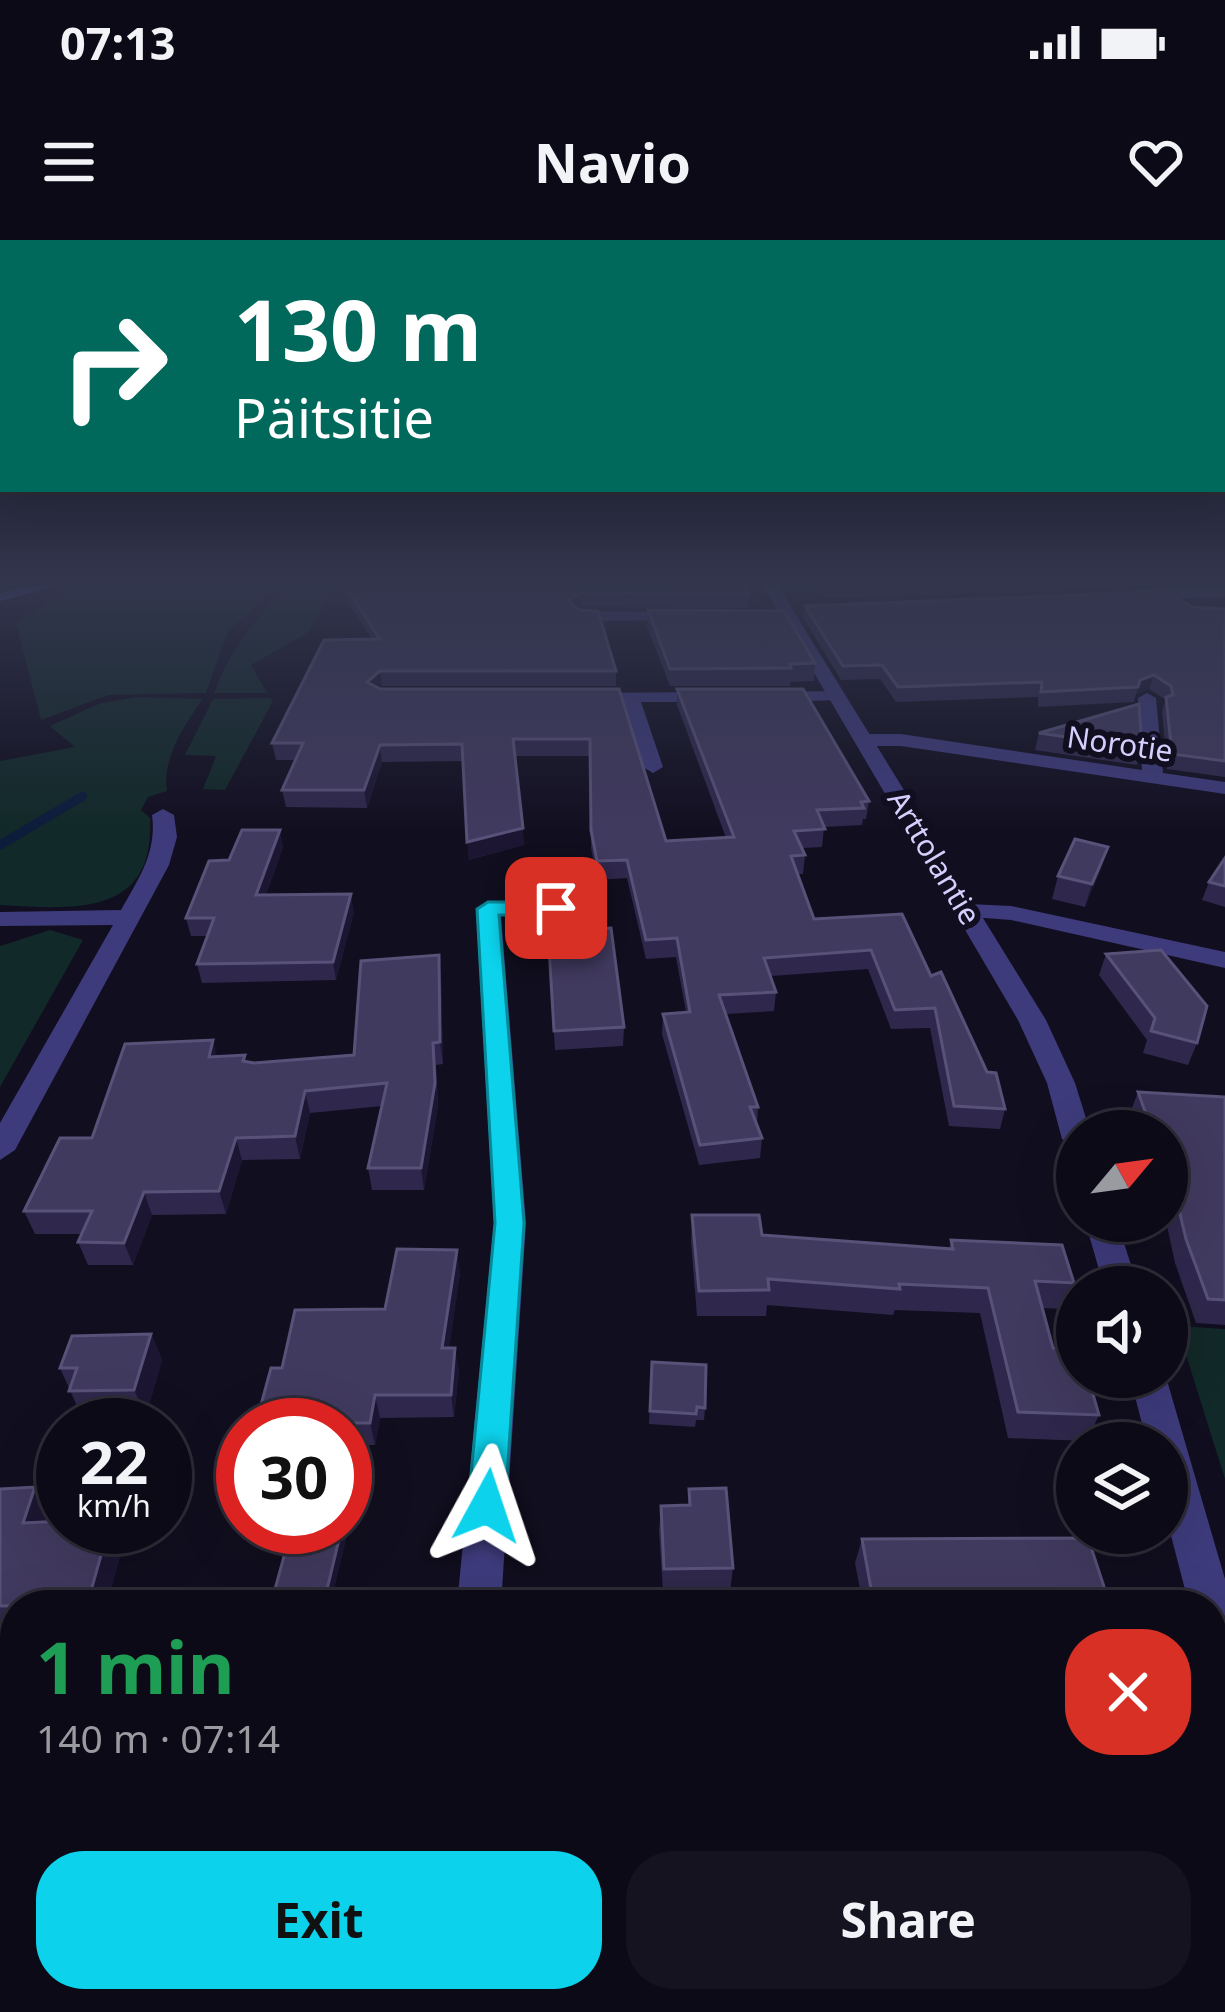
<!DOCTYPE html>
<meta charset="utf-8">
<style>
body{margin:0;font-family:"Noto Sans",sans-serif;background:#161320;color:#f1f3f6;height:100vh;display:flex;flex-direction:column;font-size:45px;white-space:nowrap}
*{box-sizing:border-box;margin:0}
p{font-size:39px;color:#9a9aa1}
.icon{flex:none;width:66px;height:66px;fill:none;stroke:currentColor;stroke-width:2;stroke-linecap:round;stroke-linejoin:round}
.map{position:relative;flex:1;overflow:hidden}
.sheet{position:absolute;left:0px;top:1350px;width:1227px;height:423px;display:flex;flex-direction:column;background:#0d0a17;border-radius:48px 48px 0 0;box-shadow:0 12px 48px #0002,0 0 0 3px #2d2b36}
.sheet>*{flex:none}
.hud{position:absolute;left:0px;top:0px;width:1227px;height:252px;box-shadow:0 12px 48px #0002,0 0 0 3px #2d2b36;background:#00695c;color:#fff;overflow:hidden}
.needle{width:78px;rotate:61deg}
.controls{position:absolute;left:1056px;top:870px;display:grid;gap:24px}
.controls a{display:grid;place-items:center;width:132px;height:132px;border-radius:50%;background:#0d0a17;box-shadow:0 12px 48px #0002,0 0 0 3px #2d2b36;font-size:60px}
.speed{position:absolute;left:36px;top:1158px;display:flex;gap:24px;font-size:60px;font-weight:700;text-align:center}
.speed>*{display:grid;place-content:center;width:156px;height:156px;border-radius:50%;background:#0d0a17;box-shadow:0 12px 48px #0002,0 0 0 3px #2d2b36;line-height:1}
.speed small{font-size:30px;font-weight:400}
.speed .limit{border:18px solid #d22;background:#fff;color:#111}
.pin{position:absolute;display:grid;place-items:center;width:102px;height:102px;color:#fff;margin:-51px;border-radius:24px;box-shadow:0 6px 18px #0006}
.me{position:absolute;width:132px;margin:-66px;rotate:5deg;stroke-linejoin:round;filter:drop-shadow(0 0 9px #0008)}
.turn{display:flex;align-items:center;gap:42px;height:252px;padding:0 36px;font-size:54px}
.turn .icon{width:156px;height:156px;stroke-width:2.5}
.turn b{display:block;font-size:84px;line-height:102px}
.round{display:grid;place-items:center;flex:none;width:126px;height:126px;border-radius:48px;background:#161320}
.overview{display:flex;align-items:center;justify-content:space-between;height:204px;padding:0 36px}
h1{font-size:72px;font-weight:700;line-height:90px;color:#1e9e55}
.button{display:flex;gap:24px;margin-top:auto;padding:24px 36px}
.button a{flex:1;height:138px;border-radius:48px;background:#0cd2eb;color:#111;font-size:48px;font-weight:700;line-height:138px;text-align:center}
.button a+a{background:#161320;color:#f1f3f6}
.status{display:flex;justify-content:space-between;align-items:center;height:84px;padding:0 60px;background:#0d0a17;direction:ltr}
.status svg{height:33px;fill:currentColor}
header{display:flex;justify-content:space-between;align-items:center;height:156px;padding:0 36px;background:#0d0a17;font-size:54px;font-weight:700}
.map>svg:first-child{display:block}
.green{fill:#112928}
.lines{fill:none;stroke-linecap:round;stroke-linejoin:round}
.stream{stroke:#0c1c3b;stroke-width:9}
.minor{fill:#3e3b7c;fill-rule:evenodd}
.tertiary{fill:#3e3b7c;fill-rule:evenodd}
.secondary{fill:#706bf7;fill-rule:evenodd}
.wall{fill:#2f284c}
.shaded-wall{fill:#1c1632}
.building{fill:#413a5f;stroke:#585178;stroke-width:3}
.route{fill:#0cd2eb;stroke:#088899;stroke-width:3}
.labels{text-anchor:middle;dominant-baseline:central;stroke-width:12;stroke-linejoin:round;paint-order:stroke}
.far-street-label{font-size:30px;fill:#d4cffc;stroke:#110e1f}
</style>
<div class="status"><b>07:13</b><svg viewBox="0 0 49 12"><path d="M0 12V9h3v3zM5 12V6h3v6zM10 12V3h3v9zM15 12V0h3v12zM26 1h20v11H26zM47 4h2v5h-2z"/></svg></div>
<header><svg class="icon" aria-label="menu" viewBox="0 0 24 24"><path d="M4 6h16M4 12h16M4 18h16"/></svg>Navio<svg class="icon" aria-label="heart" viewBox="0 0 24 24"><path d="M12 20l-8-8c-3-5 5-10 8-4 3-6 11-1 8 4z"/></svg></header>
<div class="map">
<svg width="1225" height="1772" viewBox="0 0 1225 1772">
<rect width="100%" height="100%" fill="#110e1f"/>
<g class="green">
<path d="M98 346H277L227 393 206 453 108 455 41 480 16 383 57 356Z"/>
<path d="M287 346H332L309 392 251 425 267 453H214C231 408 255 380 287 346Z"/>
<path d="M137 457 203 459C184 485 162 518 167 551L148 557 141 570 150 578C155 678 74 669 0 665V521L75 507 50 486 101 463Z"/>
<path d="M270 458 273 461 225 550 203 549 216 516 185 515 213 459Z"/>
<path d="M50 690 83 700 0 847V706Z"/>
<path d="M1177 1086 1225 1089V1239Z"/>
</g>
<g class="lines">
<path class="stream" d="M0 605 83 556"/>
<g class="minor">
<path d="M1225 347V357L1133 360 1125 355 1133 350Z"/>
<path d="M688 372 694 374V380L582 381 574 376 582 371Z"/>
<path d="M836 451 842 452V460L770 462 761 457 770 452Z"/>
<path d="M578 453 716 452 725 457 716 462H641L663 527 653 533 643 527 623 462 578 461Z"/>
<path d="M1147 453 1156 458 1163 533 1225 542V554L901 506H864L854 500 864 494H901L1142 530 1138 458Z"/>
<path d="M163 569 174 575 177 597 169 625 15 910 0 920V883L113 685 0 686V672L121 670C139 638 157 612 152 575Z"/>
<path d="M556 661 568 668 564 673 501 676 526 983 501 1365H457L494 983 476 669 488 662Z"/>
<path d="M968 664 1011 666 1225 712V728L1011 680 959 676 956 671Z"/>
<path d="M420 1758H474L473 1772H419Z"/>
</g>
<g class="tertiary">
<path d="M763 346H778L1046 780 1075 843 1090 891H1077V909L1062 899 1047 843 1018 780Z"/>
<path d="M1085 981H1117L1138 1047H1104Z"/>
<path d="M1130 1137H1166L1225 1339V1439L1212 1434V1365H1189L1167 1280V1203H1147Z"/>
</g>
<path class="secondary" d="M31 346H57L0 361V353Z"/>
</g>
<g class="wall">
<path d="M344 346 749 354 748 368 582 367 578 369 616 431V446H382L379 449H619L666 601 726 598 677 465V449L869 561 866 579H863L862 585 824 587 822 607 802 608 805 615 803 634H798L814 679 931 736 1005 869 1000 889 949 886 930 788 891 789 868 729 771 736 776 752 774 771 726 774 758 867 757 884 762 898 760 918 699 925 662 794 663 774 686 772 676 717 646 719 627 638 597 640 591 608 590 516H515L524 605 469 620 463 521 382 522 367 568 286 567 282 550 295 520H276L272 503 372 399 346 359Z"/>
<path d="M815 346H1141L826 359Z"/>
<path d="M805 366 1191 367 1225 369V537L1167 529 1162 471 1166 460 1149 449 1136 454 1134 462 1038 467V457L896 462 880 439 841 440 804 379Z"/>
<path d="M648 370 815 423 814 441 790 442V446H670L647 386Z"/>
<path d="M1039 493 1142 508 1137 525 1035 510Z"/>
<path d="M283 607 266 655 354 672 336 740 202 743 197 724 207 696H191L186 678 229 620Z"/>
<path d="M1108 607 1085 667 1052 659 1058 636Z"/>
<path d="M1225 618V667L1202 660 1209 642Z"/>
<path d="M548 690 624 787 623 806 555 810Z"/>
<path d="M1106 714 1197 803 1188 825 1143 813 1147 800 1099 735Z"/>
<path d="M441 736 443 824 436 825 438 866 424 950H372L368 928 382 866 310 873 300 919 242 920 226 974 152 975 133 1025H88L78 1002 82 994H35L24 971 92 898 218 816 245 815 246 822 254 823 354 815Z"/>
<path d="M1138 852 1225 857V1085L1196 1083 1175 1023 1166 981 1167 891H1134L1129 876Z"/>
<path d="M692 975 762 995 949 1009 951 1000 1074 1043 1064 1069 1042 1068 1053 1108 1099 1175 1087 1201 1008 1198 980 1073 895 1070 893 1075 767 1065 766 1076H697L691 1001Z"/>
<path d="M460 1033 449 1108 459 1131 454 1177 380 1178 375 1205H345V1185H257L256 1183 282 1128 385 1069Z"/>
<path d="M151 1094 162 1120 146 1175 82 1177 60 1128Z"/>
<path d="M652 1122 705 1168 704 1180H696L695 1187 649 1184Z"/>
<path d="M35 1247 50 1272 46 1282 63 1287H116L124 1303 15 1365V1390H0V1249Z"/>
<path d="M689 1249 733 1328 730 1352H663L659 1291 661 1266 688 1265Z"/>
<path d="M349 1286 330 1365H274L272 1360Z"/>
<path d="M862 1299 1110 1365H863L855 1323Z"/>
<path d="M0 1478 15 1479V1602L0 1601Z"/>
<path d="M1030 1758H1212L1225 1772H1032Z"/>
</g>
<g class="shaded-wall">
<path d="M582 352V367L570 375 569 360Z"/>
<path d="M380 431 382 446 369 458 367 442Z"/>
<path d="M1154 435 1149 449 1136 454 1140 440Z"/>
<path d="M380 505 382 522 367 568 364 550Z"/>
<path d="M523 588 524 605 469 620 467 602Z"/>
<path d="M280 590 283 607 260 673 256 655Z"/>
<path d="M1108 607 1101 630 1085 667 1092 644Z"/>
<path d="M351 654 354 672 336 740 333 722Z"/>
<path d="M439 715 441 736 443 824 440 802Z"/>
<path d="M213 800 219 822 209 817Z"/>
<path d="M433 803 438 866 424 950 421 928Z"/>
<path d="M305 851 310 873 300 919 295 896Z"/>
<path d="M236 898 242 920 226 974 219 951Z"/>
<path d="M144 952 152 975 133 1025 124 1003Z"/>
<path d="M457 1010 460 1033 446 1131 442 1108Z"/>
<path d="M151 1094 162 1120 146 1175 134 1150Z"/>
<path d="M455 1108 459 1131 454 1177 451 1155Z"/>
<path d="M375 1155 380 1178 375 1205 370 1183Z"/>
<path d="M35 1247 50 1272 38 1308 23 1283Z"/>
<path d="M345 1273 349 1286 330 1365H325L324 1362 342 1287H345Z"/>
<path d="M109 1287H116L124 1303 107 1365H87Z"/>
<path d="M15 1558V1592L6 1582Z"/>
</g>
<g class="building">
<path d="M345 346H745L749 354 582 352 569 360 579 370 598 371 616 431H380L367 442 380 449H619L666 601 734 597 677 449H803L869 561 861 562 864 568 817 570 825 589 794 591 805 615 791 616 814 679 902 674 931 736 941 732 987 832 996 833 1005 869 954 866 935 768 895 770 871 710 764 718 776 752 719 755 758 867H750L762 898 700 905 663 774 690 772 677 698 646 700 627 620 597 621 591 590 590 499H513L523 588 467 602 462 504 380 505 364 550H282L303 503H272L324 400 380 399Z"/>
<path d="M825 346H893L828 348Z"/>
<path d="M1168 351 1191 367 1225 369V521L1172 514 1166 457 1173 455 1171 446 1154 435 1140 440 1138 447 1041 452 1042 442 898 447 882 425 843 426 805 366Z"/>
<path d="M648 370 784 371 815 423 790 424 791 428 670 429Z"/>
<path d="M1139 464 1142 508 1039 493Z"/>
<path d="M242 590H280L256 655 351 654 333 722 197 724 214 678H186L209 621 229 620Z"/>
<path d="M1075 599 1108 607 1092 644 1058 636Z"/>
<path d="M1225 618V646L1209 642Z"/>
<path d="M611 688 624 787 554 791 548 690Z"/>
<path d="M1161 710 1207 766 1197 803 1151 791 1155 778 1106 714Z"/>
<path d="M439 715 440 802 433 803 435 843 421 928H368L387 843 305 851 295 896 236 898 219 951 144 952 124 1003 78 1002 92 971H24L60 898H92L125 804 213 800 209 817 245 815 243 821 254 823 354 815 361 721Z"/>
<path d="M1138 852 1225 857V1060L1208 1059 1186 999 1167 919V891H1152Z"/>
<path d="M692 975H759L762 995 953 1009 951 1000 1062 1005 1074 1043 1035 1041 1053 1108 1077 1109V1137H1088L1099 1175 1018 1172 988 1048 899 1044 900 1049 768 1039 769 1050 699 1051Z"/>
<path d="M397 1009 457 1010 442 1108H455L451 1155H375L370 1183H256L271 1128H282L295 1070 385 1069Z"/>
<path d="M151 1094 134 1150 69 1151 77 1128H60L72 1096Z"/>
<path d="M652 1122 706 1125 705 1168 697 1167 696 1174 650 1171Z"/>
<path d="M35 1247 23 1283 63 1281V1287H109L87 1365 0 1366V1249Z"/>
<path d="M726 1248 733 1328 664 1329 661 1266 690 1265 689 1249Z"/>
<path d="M292 1287H342L324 1362 272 1360Z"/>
<path d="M1088 1298 1110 1365H874L862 1299Z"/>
<path d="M15 1395V1416H8Z"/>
<path d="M0 1478 15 1479V1558L6 1582H0Z"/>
<path d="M1212 1742 1225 1743V1772H1048L1046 1758H1212Z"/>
</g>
<linearGradient id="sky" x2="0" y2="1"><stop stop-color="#090811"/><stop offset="0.58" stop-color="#32364d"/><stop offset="1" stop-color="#32364d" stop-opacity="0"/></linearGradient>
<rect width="1225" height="594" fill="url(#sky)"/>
<path class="route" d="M488 662H556L567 668 556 675H499L524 983 505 1266 500 1277 487 1282 474 1277 468 1266 495 983 477 669Z"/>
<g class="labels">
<g class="far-street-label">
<text transform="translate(1120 503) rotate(8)">Norotie</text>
<text transform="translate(935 617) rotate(59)">Arttolantie</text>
</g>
</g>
</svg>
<div class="controls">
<a><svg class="needle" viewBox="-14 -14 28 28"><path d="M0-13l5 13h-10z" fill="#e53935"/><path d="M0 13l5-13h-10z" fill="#9a9aa1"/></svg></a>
<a><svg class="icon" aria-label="sound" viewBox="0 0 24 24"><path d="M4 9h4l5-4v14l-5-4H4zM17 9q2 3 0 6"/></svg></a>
<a><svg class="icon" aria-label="layers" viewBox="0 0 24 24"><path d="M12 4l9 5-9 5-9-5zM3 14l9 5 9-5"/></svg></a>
</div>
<div class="speed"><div>22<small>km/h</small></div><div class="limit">30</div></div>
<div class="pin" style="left:556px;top:668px;background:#d93025"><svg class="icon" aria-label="arrive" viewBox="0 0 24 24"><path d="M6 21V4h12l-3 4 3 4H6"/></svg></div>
<svg class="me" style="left:487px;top:1266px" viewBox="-20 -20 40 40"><path d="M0-17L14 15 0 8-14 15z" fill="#0cd2eb" stroke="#fff" stroke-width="4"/></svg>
<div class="hud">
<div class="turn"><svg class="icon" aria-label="right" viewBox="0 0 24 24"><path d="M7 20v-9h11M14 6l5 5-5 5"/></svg><div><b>130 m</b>Päitsitie</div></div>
</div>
<section class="sheet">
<div class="overview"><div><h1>1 min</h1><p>140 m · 07:14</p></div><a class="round" style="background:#d93025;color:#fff"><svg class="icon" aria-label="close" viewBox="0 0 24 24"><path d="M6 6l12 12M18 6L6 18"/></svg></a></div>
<div class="button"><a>Exit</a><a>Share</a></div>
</section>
</div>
